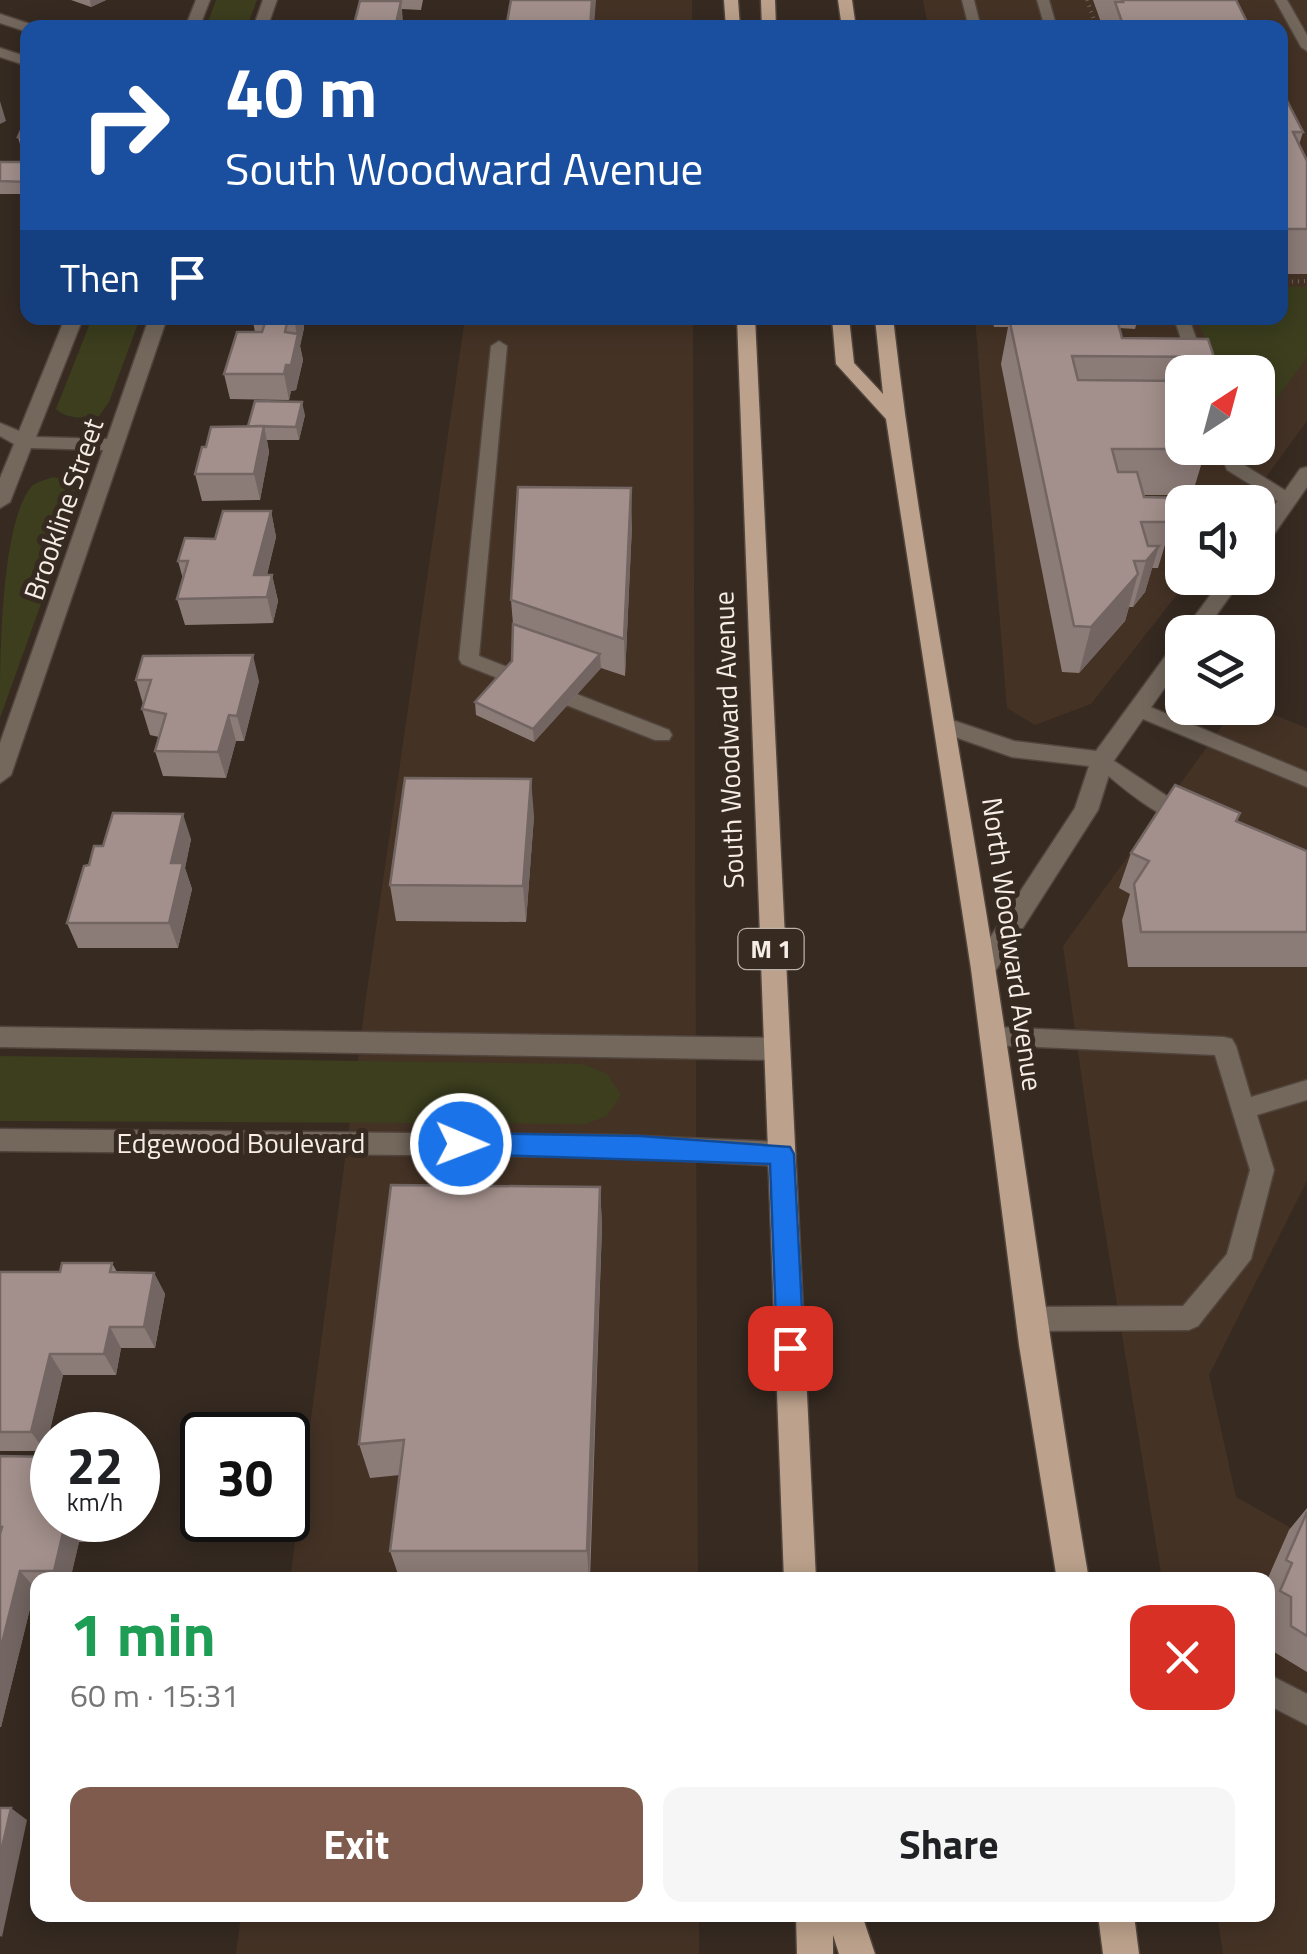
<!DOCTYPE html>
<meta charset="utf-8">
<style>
body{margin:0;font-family:"Titillium Web",sans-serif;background:#f6f6f6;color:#202124;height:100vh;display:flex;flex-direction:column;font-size:38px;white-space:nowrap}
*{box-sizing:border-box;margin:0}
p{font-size:32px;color:#757577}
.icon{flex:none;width:55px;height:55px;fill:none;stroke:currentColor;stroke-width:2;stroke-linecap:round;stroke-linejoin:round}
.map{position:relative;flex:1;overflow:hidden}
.side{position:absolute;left:30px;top:1572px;width:1245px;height:350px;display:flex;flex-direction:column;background:#fff;border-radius:20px;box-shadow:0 5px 25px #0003}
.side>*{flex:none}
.top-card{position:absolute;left:20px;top:20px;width:1268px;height:305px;border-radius:20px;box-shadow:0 5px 25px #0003;background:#1a4fa0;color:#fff;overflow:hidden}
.needle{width:65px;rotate:36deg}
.tools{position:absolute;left:1165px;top:355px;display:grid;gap:20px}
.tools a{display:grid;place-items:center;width:110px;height:110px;border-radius:20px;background:#fff;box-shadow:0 5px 25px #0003;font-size:50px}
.speed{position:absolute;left:30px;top:1412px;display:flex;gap:20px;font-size:50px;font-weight:700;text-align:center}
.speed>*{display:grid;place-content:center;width:130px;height:130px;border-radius:50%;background:#fff;box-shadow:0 5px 25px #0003;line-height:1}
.speed small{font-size:25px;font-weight:400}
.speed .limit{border:5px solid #111;border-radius:15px;background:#fff;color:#111}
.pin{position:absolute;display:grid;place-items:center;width:85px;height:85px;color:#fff;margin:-42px;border-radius:20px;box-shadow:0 5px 15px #0006}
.me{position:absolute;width:110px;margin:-55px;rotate:91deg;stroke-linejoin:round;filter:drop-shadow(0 0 8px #0008)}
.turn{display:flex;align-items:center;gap:35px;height:210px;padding:0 40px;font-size:45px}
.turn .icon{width:130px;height:130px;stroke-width:2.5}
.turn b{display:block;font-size:70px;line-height:85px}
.then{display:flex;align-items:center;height:95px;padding:0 40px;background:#0003;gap:20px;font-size:38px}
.round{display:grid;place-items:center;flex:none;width:105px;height:105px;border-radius:20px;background:#f6f6f6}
.summary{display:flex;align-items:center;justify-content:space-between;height:170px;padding:0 40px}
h1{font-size:60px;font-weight:700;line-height:75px;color:#1e9e55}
.cta{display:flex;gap:20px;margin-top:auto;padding:20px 40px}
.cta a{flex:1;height:115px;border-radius:20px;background:#7e5b4c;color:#fff;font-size:40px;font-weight:700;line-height:115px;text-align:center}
.cta a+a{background:#f6f6f6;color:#202124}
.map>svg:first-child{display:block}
.built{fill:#443225;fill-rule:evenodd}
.green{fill:#3c3e1e}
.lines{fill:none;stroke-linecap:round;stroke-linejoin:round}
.lane-casing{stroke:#51453d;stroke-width:3}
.street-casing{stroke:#51453d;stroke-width:3}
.primary-casing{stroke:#51453d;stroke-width:3}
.path{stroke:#70655d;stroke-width:4;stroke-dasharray:1 5;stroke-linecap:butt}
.lane{fill:#74685d;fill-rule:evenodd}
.street{fill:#74685d;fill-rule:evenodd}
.primary{fill:#bca28c;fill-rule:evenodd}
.wall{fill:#8c7c78}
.shaded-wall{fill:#726562}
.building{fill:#a3908c;stroke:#726562;stroke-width:2.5}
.route{fill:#1a73e8;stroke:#114b97;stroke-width:2.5}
.labels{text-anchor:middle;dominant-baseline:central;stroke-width:10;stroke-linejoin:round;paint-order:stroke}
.shield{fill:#362a21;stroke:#bcb2ac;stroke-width:2.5}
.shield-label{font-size:25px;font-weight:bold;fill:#f6ede7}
.street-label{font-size:28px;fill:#f6ede7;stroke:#362a21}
</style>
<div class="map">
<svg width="1307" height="1954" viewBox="0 0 1307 1954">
<rect width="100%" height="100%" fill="#362a21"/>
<g class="built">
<path d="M511 0H692V27L507 28Z"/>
<path d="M923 0H1307V421L1248 502H1182V578H1190L1091 704 1035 725 1007 708 975 318H1280V28L928 27ZM1182 372H1258V448H1182Z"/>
<path d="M465 318H693L698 1580H290L367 990Z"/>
<path d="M1235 708H1257L1307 728V1181L1209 1375 1236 1497 1307 1537V1954H1223L1217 1915H1268V1580H1162L1093 1157 1063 946Z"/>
<path d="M241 1915H699V1954H236Z"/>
</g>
<g class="green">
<path d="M216 0H257L247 27H206Z"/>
<path d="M1280 287H1307V357L1258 425V372H1218L1197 318H1280Z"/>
<path d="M92 318H140L109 402 99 416C83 418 69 420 56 409Z"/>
<path d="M53 477 78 483 80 495 0 718C0 663 0 522 32 486 38 481 46 480 53 477Z"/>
<path d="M0 1056 583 1064 607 1074 621 1095 607 1116 586 1124 0 1121Z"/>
</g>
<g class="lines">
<g class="lane-casing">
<g id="lane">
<path d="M962 0H974L981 28H969Z"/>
<path d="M1037 0H1049L1057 28H1045Z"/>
<path d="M1275 0H1287L1307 35V51L1301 47Z"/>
<path d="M1174 318H1189L1208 372H1192Z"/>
<path d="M499 341 507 346 479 656 669 730 672 735 669 740H655L462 664 459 659 491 346Z"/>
<path d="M1218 448H1235L1241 463 1294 496V504H1282L1227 470Z"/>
<path d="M1138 702 1307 772V787L1131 714 1128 709Z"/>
<path d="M1102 753 1197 816 1194 821C1166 829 1117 782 1095 765L1092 760Z"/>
<path d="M992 1027 1224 1037 1232 1039 1236 1046 1251 1097 1307 1080V1100L1257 1115 1274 1170 1251 1259 1198 1326 1189 1330 1031 1331 1022 1327 1018 1319 1022 1311 1031 1307 1183 1306 1227 1254 1250 1170 1215 1055 992 1045 984 1043 980 1036 984 1029Z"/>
<path d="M1268 1674 1307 1694V1725L1268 1705Z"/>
</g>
</g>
<g class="street-casing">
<g id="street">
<path d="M196 0H210L199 28H185Z"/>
<path d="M263 0H277L267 28H253Z"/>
<path d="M0 14 33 25 35 28H28V32L0 23Z"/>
<path d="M0 48 28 57V66L0 57Z"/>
<path d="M65 318H83L36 437 107 439 149 318H167L11 775 0 783V743L103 450 31 448 10 502 0 508V478L14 444 0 436V423L19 431Z"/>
<path d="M1307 467V487L1265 547 1258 549V529L1300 469Z"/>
<path d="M1223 578H1243L1204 632H1183Z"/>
<path d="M1182 641V663L1113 762 1098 810 992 976H974L971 969 974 962 1075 808 1089 766 1012 757 938 731 935 726 938 721 946 718 1014 741 1096 751 1175 643Z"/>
<path d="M0 1027 775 1038 784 1042 788 1049 784 1056 775 1060 0 1047Z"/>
<path d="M0 1129 615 1135 782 1142 792 1146 796 1154 792 1162 782 1166 615 1157 0 1151Z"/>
</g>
</g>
<g class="primary-casing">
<g id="primary">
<path d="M724 0H738L740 28H726Z"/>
<path d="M761 0H775L776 28H762Z"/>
<path d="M838 0H852L856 28H842Z"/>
<path d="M737 318H755L816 1580H784Z"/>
<path d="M832 318H849L854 363 883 394 875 318H893C918 536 961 751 995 967 1027 1172 1054 1376 1089 1580H1057L1019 1345 971 969 886 419 836 364Z"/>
<path d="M796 1915H862L875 1954H839L833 1935V1954H797Z"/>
<path d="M1098 1915H1134L1139 1954H1103Z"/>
</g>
</g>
<g class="path">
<path d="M1087 0 1097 28"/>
<path d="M1280 282 1307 281"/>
</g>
<use href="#lane" class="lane"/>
<use href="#street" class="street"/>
<use href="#primary" class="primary"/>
</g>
<g class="wall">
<path d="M71 0H106L91 7Z"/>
<path d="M361 0H423L421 10 402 9 403 28H353Z"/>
<path d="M1093 0H1236L1250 28H1103Z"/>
<path d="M1280 87 1303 132 1299 145 1307 161V274H1280Z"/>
<path d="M28 126V194H0V162H25L18 137Z"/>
<path d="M303 318 304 328 300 346 303 360 296 390 291 391 289 400 230 399 224 374 255 332 253 322Z"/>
<path d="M992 318H1138L1135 329 1119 328 1122 338 1214 357 1210 372H1182V448L1206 449 1192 495H1144L1172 522 1158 568H1152L1145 592 1133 607H1129L1125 621 1079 673 1062 672 1001 364 1008 327H994Z"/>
<path d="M305 415 299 440H267L269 452 260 500 202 501 195 474 206 447 248 426Z"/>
<path d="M271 511 276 537 267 575H272L278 601 273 623 185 625 177 599 183 579 178 561 215 539Z"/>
<path d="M632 525 625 676 601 668 534 742 476 715 475 702 512 661 513 624 511 600Z"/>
<path d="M136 680 259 681 244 741H236L226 778 163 776 155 751 159 737 150 735 142 709 143 704Z"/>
<path d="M534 816 526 922 396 921 390 885Z"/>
<path d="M1237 822 1307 851V967H1128L1122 920 1130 894 1119 888 1131 853Z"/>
<path d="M191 839 185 868 192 889 178 948H78L67 923 89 865 103 846Z"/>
<path d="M600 1187 602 1226 590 1580H400L390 1551 400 1475 370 1478 359 1444Z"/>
<path d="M112 1263 117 1272 154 1273 165 1294 155 1348H121L116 1375H63L45 1451H0V1272H60Z"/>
<path d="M0 1456 101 1520 96 1542H79L70 1580H38V1588H35L1 1727H0Z"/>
<path d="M1307 1508V1672L1269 1649 1268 1595 1271 1587 1268 1586 1267 1580 1289 1530Z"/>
</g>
<g class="shaded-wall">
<path d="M90 0H106L91 7Z"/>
<path d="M592 0H596L594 28H590Z"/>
<path d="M401 1 403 28H395Z"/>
<path d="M0 101 6 121 0 124Z"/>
<path d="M296 318H303L304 328 300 346 303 360 296 390 291 391 289 400 284 374 297 338 295 323Z"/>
<path d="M302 402 305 415 299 440 296 427Z"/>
<path d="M264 426 269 452 260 500 254 474Z"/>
<path d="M631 488 632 525 625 676 624 639Z"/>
<path d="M271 511 276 537 261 597 254 575Z"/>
<path d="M1159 546 1145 592 1133 607 1146 561Z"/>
<path d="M1138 574 1125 621 1079 673 1091 627Z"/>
<path d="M272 575 278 601 273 623 267 597Z"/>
<path d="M600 654 601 668 534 742 533 729Z"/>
<path d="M253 655 259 681 244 741 237 716Z"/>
<path d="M229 715 236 741 226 778 218 752Z"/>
<path d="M531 779 534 816 526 922 523 886Z"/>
<path d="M183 814 191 839 185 868 192 889 178 948 169 923 171 863Z"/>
<path d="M600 1187 602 1226 589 1580 587 1551Z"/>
<path d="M154 1273 165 1294 155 1348 144 1327Z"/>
<path d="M110 1327 121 1348 116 1375 104 1354Z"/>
<path d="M50 1354 63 1375 45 1451 31 1432Z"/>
<path d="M84 1520H101L96 1542 83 1524Z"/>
<path d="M65 1524 79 1542 70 1580H61L54 1571Z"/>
<path d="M20 1571 35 1588 1 1727 0 1726V1651Z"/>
<path d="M11 1808 27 1820 2 1937 0 1936V1856Z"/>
</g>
<g class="building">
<path d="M511 0H592L590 28H506Z"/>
<path d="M1122 0H1236L1250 28H1124L1115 2H1123Z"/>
<path d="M360 1H401L395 28H353Z"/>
<path d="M1280 87 1303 132H1293L1307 161V229H1280Z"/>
<path d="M23 126H28V137H18Z"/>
<path d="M0 162H28V182L0 181Z"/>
<path d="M255 318H296L295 323H287L285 332 298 334 291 365H286L284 374H224L237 332H262L265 323 253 322Z"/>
<path d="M1009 318 1117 319 1122 338 1208 339 1214 357 1072 356 1078 380 1182 381V448H1206V449H1112L1118 472H1137L1144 497 1178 498 1172 522H1141L1148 546H1159L1146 561H1134L1138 574 1091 627 1074 626Z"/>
<path d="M255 401 302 402 296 427 248 426Z"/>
<path d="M264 426 254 474H195L202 447H206L211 427Z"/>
<path d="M518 487 631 488 624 639 511 600Z"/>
<path d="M223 511H271L254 575H272L267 597 177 599 188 561H178L185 538 215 539Z"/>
<path d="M513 624 600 654 533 729 475 702 512 661Z"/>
<path d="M253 655 237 716 229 715 218 752 155 751 166 714 142 709 151 680H136L143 656Z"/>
<path d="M405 778 531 779 523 886 390 885Z"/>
<path d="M1175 785 1240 813 1236 821 1307 851V932H1141L1134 884 1149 861 1131 853Z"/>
<path d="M113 813 183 814 171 863H183L169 923H67L84 866 89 865 94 846H103Z"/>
<path d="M391 1185 600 1187 587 1551H390L404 1440 359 1444Z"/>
<path d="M62 1263H112L110 1272 154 1273 144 1327H110L104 1354H50L31 1432H0V1272H60Z"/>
<path d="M0 1456 52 1457V1520H84L83 1524H65L54 1571H20L0 1651V1534L2 1527H0Z"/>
<path d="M1307 1512V1636L1291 1626V1597L1280 1591 1292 1563 1286 1560Z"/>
<path d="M0 1808H11L0 1856Z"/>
</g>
<path class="route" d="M461 1133 640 1136 790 1147 794 1154 804 1348 800 1357 790 1361 781 1357 777 1348 770 1164 461 1154 452 1151 449 1144 452 1136Z"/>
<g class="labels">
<rect class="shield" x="738.5" y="929" width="65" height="40" rx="8"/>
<g class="shield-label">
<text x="771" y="949">M 1</text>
</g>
<g class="street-label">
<text transform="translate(63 509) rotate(-71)">Brookline Street</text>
<text transform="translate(728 740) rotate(-92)">South Woodward Avenue</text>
<text transform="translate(1013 944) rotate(82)">North Woodward Avenue</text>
<text x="241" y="1142">Edgewood Boulevard</text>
</g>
</g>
</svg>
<div class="tools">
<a><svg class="needle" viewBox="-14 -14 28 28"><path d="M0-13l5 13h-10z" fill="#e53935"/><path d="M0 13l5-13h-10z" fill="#757577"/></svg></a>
<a><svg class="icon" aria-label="sound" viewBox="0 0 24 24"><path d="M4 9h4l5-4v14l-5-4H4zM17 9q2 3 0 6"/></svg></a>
<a><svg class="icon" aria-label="layers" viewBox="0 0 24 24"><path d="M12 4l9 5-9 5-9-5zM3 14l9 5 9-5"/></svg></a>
</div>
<div class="speed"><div>22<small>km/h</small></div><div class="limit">30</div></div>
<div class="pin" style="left:790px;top:1348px;background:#d93025"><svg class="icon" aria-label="arrive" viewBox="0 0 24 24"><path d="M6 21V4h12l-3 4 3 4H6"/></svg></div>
<svg class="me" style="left:461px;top:1144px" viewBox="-20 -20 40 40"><circle r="17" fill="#1a73e8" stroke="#fff" stroke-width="3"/><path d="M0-11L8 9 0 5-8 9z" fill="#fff"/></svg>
<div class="top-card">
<div class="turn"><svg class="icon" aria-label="right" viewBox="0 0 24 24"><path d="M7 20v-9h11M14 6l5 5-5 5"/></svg><div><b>40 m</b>South Woodward Avenue</div></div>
<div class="then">Then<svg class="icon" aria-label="arrive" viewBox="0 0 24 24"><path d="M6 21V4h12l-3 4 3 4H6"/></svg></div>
</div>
<section class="side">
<div class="summary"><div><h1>1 min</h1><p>60 m · 15:31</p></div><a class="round" style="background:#d93025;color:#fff"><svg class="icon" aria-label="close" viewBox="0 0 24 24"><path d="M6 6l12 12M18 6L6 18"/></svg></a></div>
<div class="cta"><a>Exit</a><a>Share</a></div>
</section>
</div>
